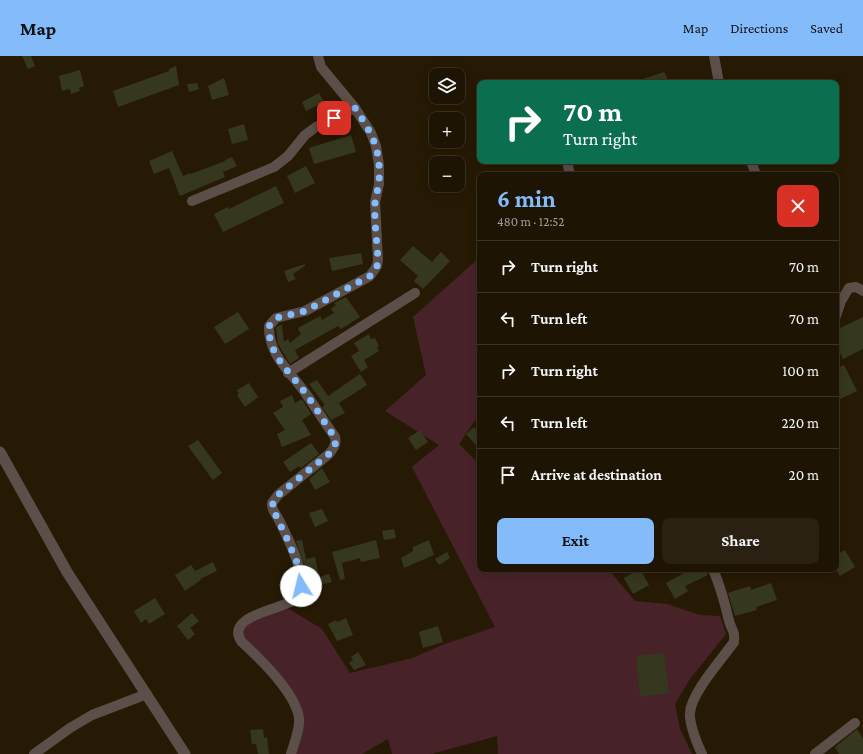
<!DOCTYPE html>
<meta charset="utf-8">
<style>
body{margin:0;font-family:"Crimson Pro",serif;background:#2a2112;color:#f1f3f6;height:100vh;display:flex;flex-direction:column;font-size:15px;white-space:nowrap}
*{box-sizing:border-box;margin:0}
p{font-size:13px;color:#a09e9a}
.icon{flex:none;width:22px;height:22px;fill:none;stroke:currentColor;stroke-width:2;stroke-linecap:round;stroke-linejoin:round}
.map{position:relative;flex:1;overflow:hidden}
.details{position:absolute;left:477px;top:116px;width:362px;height:400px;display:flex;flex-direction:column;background:#1d1403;border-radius:8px;box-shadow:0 2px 10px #0003,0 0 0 1px #3b3325}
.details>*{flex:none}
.banner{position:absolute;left:477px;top:24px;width:362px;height:84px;border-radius:8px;box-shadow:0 2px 10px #0003,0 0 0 1px #3b3325;background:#0b6e4f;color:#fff;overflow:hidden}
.fabs{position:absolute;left:429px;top:12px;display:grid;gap:8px}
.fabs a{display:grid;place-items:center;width:36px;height:36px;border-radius:8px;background:#1d1403;box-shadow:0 2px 10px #0003,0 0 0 1px #3b3325;font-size:20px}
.pin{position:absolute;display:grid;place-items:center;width:34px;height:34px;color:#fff;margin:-17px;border-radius:8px;box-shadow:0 2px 6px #0006}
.me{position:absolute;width:44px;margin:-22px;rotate:351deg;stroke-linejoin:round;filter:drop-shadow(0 0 3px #0008)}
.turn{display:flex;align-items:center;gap:14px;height:84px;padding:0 20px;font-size:18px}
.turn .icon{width:52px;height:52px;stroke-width:2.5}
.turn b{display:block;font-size:28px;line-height:34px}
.round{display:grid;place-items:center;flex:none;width:42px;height:42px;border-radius:8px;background:#2a2112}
.head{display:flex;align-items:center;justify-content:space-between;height:68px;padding:0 20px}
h1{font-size:24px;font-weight:700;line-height:30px;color:#84bbfb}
.cta{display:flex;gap:8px;margin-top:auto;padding:8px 20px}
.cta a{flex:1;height:46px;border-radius:8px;background:#84bbfb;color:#111;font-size:16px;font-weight:700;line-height:46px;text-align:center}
.cta a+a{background:#2a2112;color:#f1f3f6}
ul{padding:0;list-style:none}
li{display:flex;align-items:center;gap:12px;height:52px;padding:0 20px;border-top:1px solid #3b3325}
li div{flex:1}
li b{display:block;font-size:15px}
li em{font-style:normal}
header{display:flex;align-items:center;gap:24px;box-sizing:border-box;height:56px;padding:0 20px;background:#84bbfb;color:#111}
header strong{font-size:19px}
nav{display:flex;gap:22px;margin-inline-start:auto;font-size:14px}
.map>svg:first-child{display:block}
.green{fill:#472329}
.building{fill:#35381e}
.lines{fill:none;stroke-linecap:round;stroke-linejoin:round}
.minor{stroke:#5c4f4a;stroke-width:10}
.tertiary{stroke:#5c4f4a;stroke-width:11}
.route{stroke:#84bbfb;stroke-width:7;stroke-dasharray:0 12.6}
</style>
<header>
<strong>Map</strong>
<nav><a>Map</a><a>Directions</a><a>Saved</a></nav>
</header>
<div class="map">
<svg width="863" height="698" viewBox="0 0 863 698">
<rect width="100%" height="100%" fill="#271a04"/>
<path class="green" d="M480 201V357L459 388 475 404 480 416V513H608L635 545 667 548 700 559 720 560 726 578 690 623 675 648 680 673 692 698H498L497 680 431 698H392L388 683 362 698H293L296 679 292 642 238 579 248 563 262 556 289 553 322 573 350 617 413 602 442 589 495 571 412 411 439 389 385 355 426 319 413 261Z"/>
<g class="building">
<path d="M22 0H31L35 10 28 13Z"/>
<path d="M176 10 179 29 118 51 113 35 169 15V13Z"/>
<path d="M80 14 84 30 79 32 80 35 71 38 70 33 62 35 59 20Z"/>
<path d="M664 16 670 27H635L634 26Z"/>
<path d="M224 22 229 39 212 44 208 30Z"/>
<path d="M197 27 199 33 189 36 187 28Z"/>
<path d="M319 37 324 46 306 55 302 46Z"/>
<path d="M244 68 248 84 232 88 228 73Z"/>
<path d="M351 79 356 96 314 108 309 92Z"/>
<path d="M172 95 183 120 191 117V118L225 105V104L232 101 237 110 223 116 225 121 180 140 169 112 154 118 149 105Z"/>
<path d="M306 110 315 127 295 137 287 120Z"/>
<path d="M276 130 284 147 223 176 214 158 228 151 229 153Z"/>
<path d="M413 190 432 206 441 196 450 205 423 233 414 225 418 220 400 204Z"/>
<path d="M361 197 363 208 332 215 329 202Z"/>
<path d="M305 208V210L293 218 296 223 288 226 284 215Z"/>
<path d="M346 241 360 261 341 273 338 270 295 294 299 302 290 308 278 288 276 272 278 270 282 269 284 286 288 283 290 287 301 278 298 272 320 260 322 264 334 257 331 253 336 249 334 247Z"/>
<path d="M238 256 249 273 225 288 214 271Z"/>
<path d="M863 261V293L843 303 836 288V274Z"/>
<path d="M369 278 371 283 375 282 379 290 377 291 379 295 364 304 368 311 361 316 351 300 359 295 354 287Z"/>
<path d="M844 309 857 335 836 345V313Z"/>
<path d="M360 318 367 329 339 347 345 357 331 364 322 351 325 349 309 328 317 324 328 340Z"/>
<path d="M249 327 258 341 245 351 237 339 239 338 237 334Z"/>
<path d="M292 339 295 347 302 343 311 358 302 364 311 379 282 391 277 378 285 374 273 357 283 351 280 345Z"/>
<path d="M474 371 480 377V394L466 378Z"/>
<path d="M420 374 428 386 416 394 408 382Z"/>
<path d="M198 384 222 417 213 424 188 390Z"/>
<path d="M311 387 319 398 301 412 299 410 290 416 283 406Z"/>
<path d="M322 412 330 426 315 434 309 423Z"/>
<path d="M322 453 328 465 315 471 309 457Z"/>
<path d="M394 473 396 482 384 484 382 475Z"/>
<path d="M302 484 306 503 315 501 319 521 329 518 332 526 313 531V534L307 536 308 528 307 518 296 485Z"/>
<path d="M376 484 380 502 361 506 360 502 342 507 345 523 340 524 332 496Z"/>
<path d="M429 484 434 499 404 512 401 502 413 495V491Z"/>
<path d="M845 494 855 511 840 520 836 513V499Z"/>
<path d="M447 496 450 502 439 509 435 503Z"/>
<path d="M213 506 217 515 200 523 201 524 185 535 175 519 191 509 195 515Z"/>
<path d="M640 513 649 529 633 538 624 522Z"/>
<path d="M680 513H705L708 519 685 530 688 535 675 543 666 527 684 517Z"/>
<path d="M771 527 777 544 756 551 757 554 735 560 728 537 750 530 751 534Z"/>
<path d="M155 542 165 558 149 568 146 563 141 567 134 555Z"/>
<path d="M192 557 199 565 190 572 195 578 188 584 177 570Z"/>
<path d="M346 562 353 579 337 585 328 568 336 564 337 566Z"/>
<path d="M438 570 443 586 423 592 419 576Z"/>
<path d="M358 596 366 609 354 614 349 607 353 604 351 601Z"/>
<path d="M664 597 669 637 640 641 636 600Z"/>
<path d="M263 673 264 682 267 681 269 698H258L256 688H252L250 674Z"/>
<path d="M857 673 863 683V698H839L835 691Z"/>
</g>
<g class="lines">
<g class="minor">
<path d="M714 0 719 27"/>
<path d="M567 105 570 119"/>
<path d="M751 105 756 119"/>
<path d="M192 145 274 111 288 100 305 79 316 71 355 52"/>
<path d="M836 260 841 245 849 232 856 231 863 235"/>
<path d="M288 317 415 237"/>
<path d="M34 698 70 672 92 659 147 638"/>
<path d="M291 698C294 688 298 678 299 668 302 642 259 602 241 585 226 560 278 554 292 545 294 544 298 539 300 536 307 519 287 480 279 464 276 458 271 454 272 447L278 439 329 398C333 393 337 388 335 381 325 367 316 352 306 338 291 316 268 299 269 270L276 262 305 255 370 220 377 210 378 204 375 146 379 128V109L376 90 371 77 355 52 321 11 318 0"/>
<path d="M702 698C697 688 689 667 690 657 691 637 722 603 734 586 735 573 732 576 729 565 725 547 720 530 713 513"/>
<path d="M815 698 855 667"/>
</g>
<path class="tertiary" d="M0 396 67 516 185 698"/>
</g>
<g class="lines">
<path class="route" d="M301 530 300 514 288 485 272 451 274 443 278 439 329 398C333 393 337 388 335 382 325 367 316 352 306 338 290 315 268 300 269 270L276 262 305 255 370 220 377 210 378 204C377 185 374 166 375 148 375 141 378 134 379 127 381 93 373 79 355 52L334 62"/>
</g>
</svg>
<div class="fabs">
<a><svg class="icon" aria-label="layers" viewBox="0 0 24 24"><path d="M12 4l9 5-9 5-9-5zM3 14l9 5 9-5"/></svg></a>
<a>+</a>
<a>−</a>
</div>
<div class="pin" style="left:334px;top:62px;background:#d93025"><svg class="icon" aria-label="arrive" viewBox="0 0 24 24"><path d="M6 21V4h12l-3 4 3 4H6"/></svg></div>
<svg class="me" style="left:301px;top:530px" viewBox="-20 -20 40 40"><circle r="19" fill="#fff"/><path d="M0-13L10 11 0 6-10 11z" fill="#84bbfb"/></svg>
<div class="banner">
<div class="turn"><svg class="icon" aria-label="right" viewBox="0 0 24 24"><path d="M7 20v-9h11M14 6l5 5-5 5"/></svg><div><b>70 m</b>Turn right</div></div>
</div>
<section class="details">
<div class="head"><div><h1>6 min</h1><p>480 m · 12:52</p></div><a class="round" style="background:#d93025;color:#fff"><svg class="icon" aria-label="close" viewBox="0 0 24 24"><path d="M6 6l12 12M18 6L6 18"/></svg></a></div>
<ul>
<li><svg class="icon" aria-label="right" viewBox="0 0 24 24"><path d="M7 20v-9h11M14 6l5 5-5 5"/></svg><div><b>Turn right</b></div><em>70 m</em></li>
<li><svg class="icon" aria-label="left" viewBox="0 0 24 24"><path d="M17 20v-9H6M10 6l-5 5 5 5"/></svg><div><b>Turn left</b></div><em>70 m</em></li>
<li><svg class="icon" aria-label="right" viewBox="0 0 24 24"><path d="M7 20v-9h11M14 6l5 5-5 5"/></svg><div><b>Turn right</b></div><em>100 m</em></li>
<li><svg class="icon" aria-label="left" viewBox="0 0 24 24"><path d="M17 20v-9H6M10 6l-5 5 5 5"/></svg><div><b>Turn left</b></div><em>220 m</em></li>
<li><svg class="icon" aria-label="arrive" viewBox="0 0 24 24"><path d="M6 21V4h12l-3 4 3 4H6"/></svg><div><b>Arrive at destination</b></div><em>20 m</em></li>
</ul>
<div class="cta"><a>Exit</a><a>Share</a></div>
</section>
</div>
